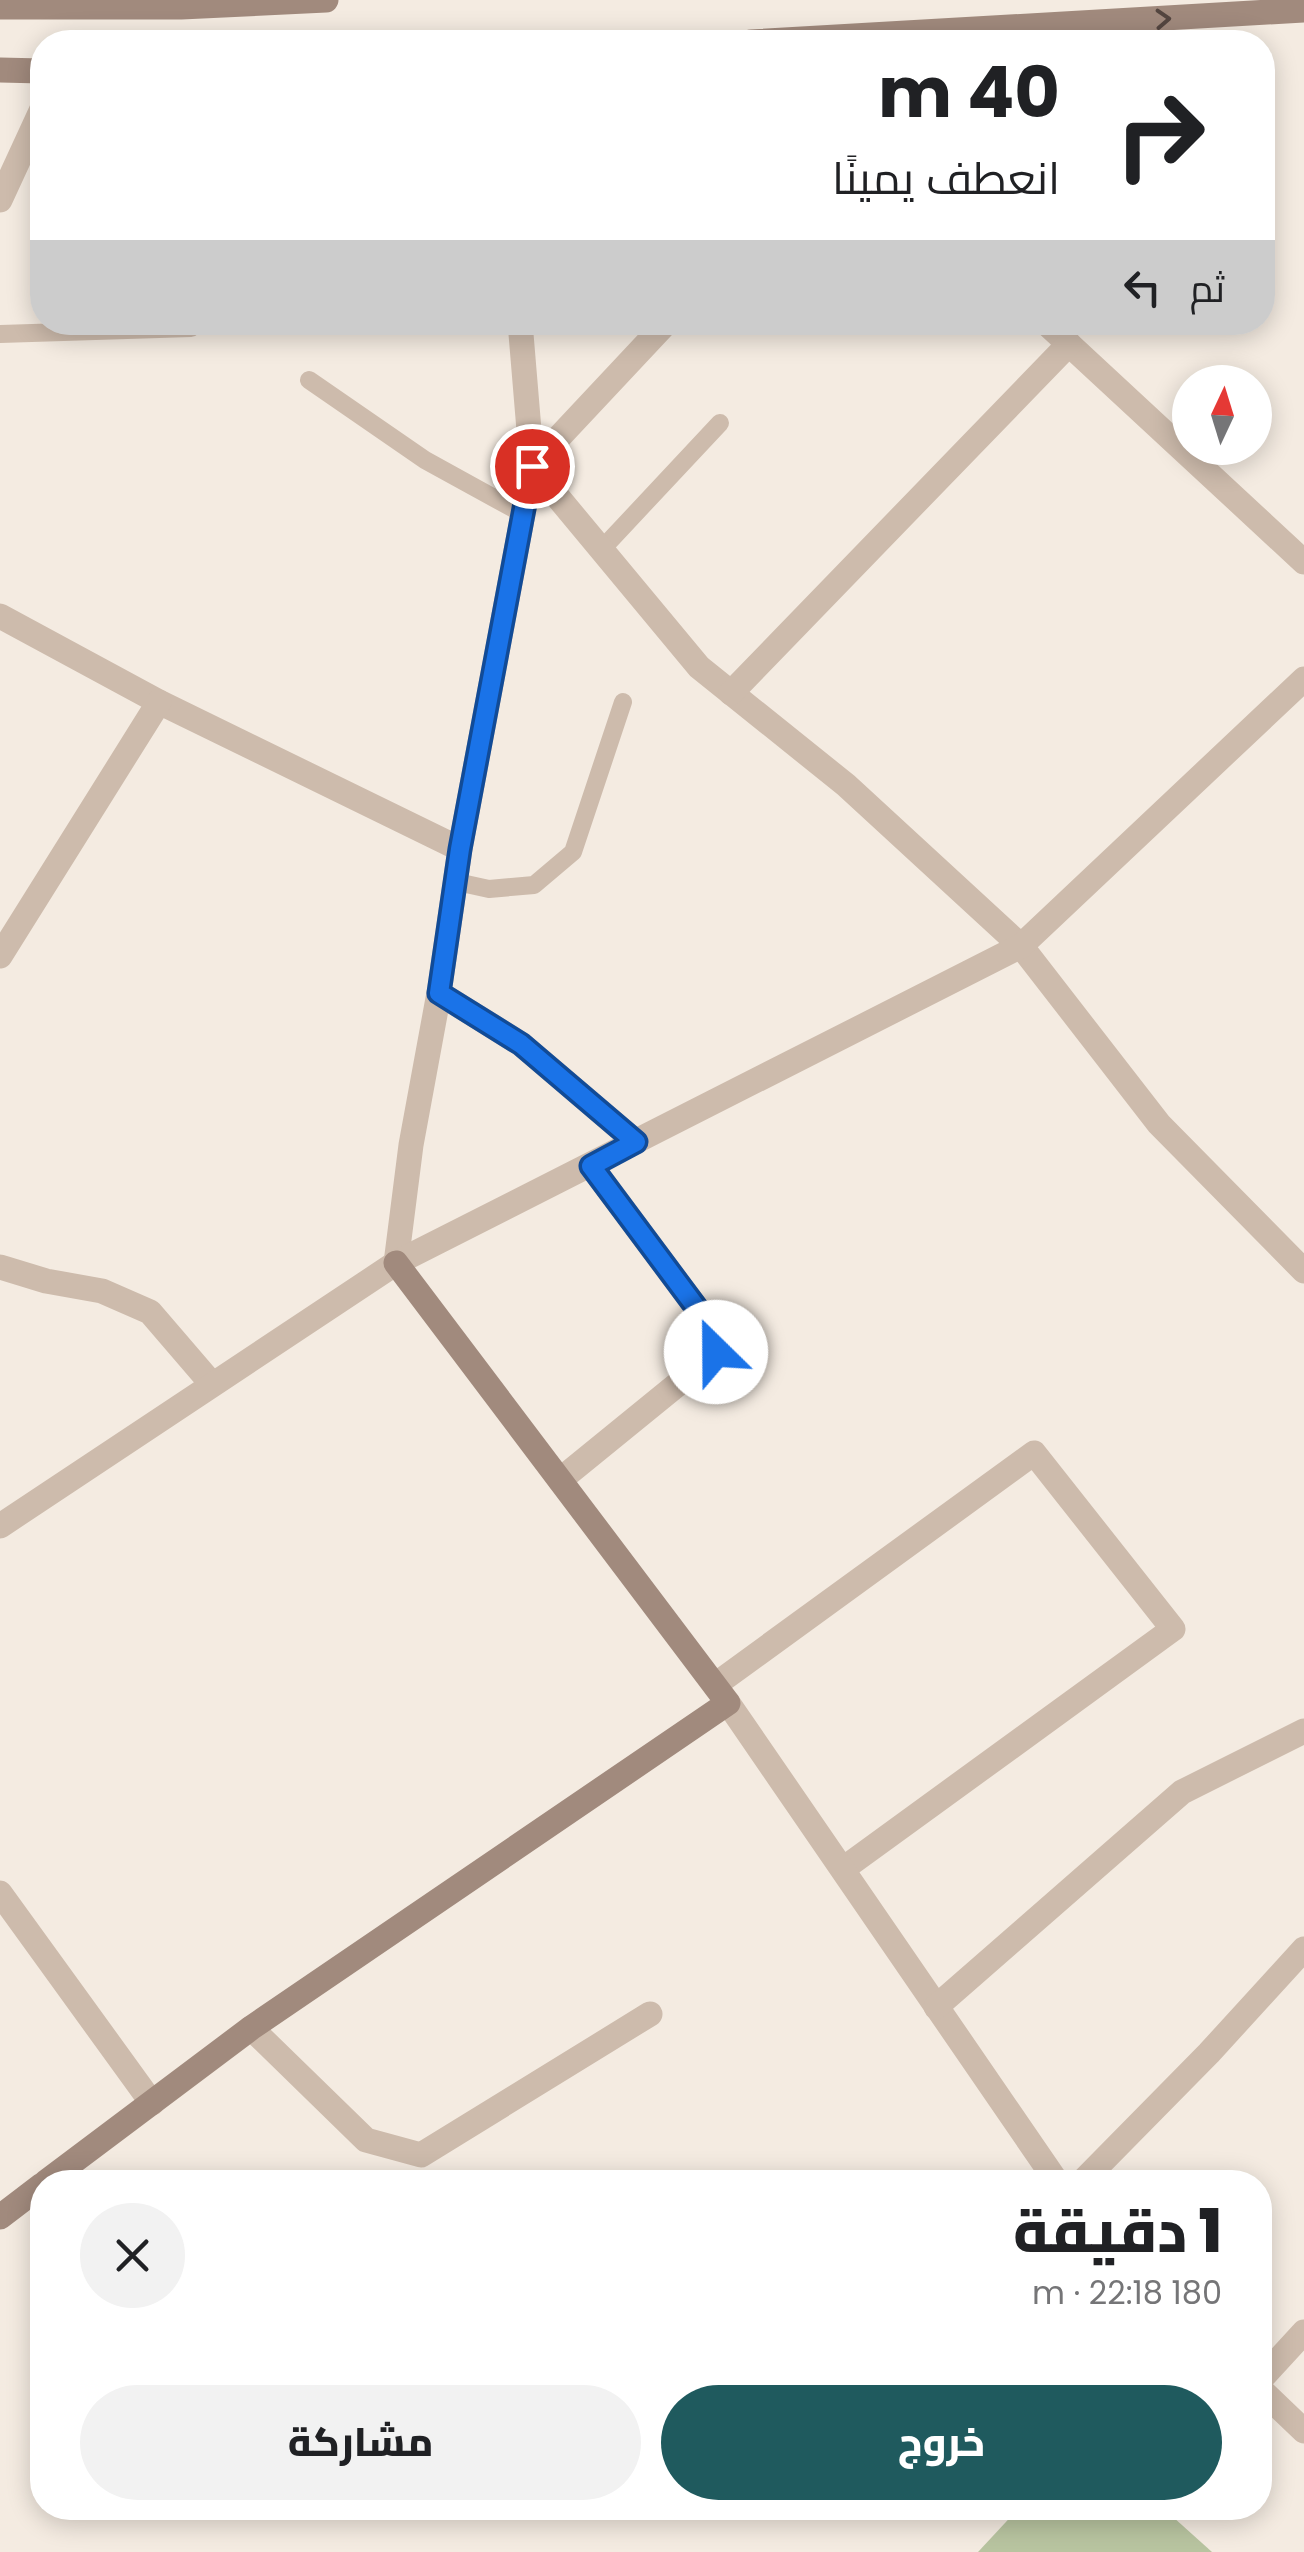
<!DOCTYPE html>
<html lang="ar">
<meta charset="utf-8">
<style>
body{margin:0;font-family:Poppins,Cairo,sans-serif;background:#f2f2f2;color:#202124;direction:rtl;height:100vh;display:flex;flex-direction:column;font-size:38px;white-space:nowrap}
*{box-sizing:border-box;margin:0}
p{font-size:32px;color:#757577}
.icon{flex:none;width:55px;height:55px;fill:none;stroke:currentColor;stroke-width:2;stroke-linecap:round;stroke-linejoin:round}
.map{position:relative;flex:1;overflow:hidden;direction:ltr}
.sheet{position:absolute;left:30px;top:2170px;width:1242px;height:350px;display:flex;flex-direction:column;background:#fff;border-radius:40px;box-shadow:0 5px 25px #0003;direction:rtl}
.sheet>*{flex:none}
.hud{position:absolute;left:30px;top:30px;width:1245px;height:305px;border-radius:40px;box-shadow:0 5px 25px #0003;direction:rtl;background:#fff;color:#202124;overflow:hidden}
.needle{width:65px;rotate:4deg}
.buttons{position:absolute;left:1172px;top:365px;display:grid;gap:20px}
.buttons a{display:grid;place-items:center;width:100px;height:100px;border-radius:50%;background:#fff;box-shadow:0 5px 25px #0003;font-size:50px}
.pin{position:absolute;display:grid;place-items:center;width:85px;height:85px;color:#fff;margin:-42px;border:5px solid #fff;border-radius:50%;box-shadow:0 2px 10px #0007}
.me{position:absolute;width:110px;margin:-55px;rotate:337deg;stroke-linejoin:round;filter:drop-shadow(0 0 8px #0008)}
.turn{display:flex;align-items:center;gap:35px;height:210px;padding:0 50px;font-size:45px}
.turn .icon{width:130px;height:130px;stroke-width:2.5}
.turn b{display:block;font-size:70px;line-height:85px}
.then{display:flex;align-items:center;height:95px;padding:0 50px;background:#0003;gap:20px;font-size:38px}
.round{display:grid;place-items:center;flex:none;width:105px;height:105px;border-radius:52px;background:#f2f2f2}
.headline{display:flex;align-items:center;justify-content:space-between;height:170px;padding:0 50px}
h1{font-size:60px;font-weight:800;line-height:75px}
.action{display:flex;gap:20px;margin-top:auto;padding:20px 50px}
.action a{flex:1;height:115px;border-radius:60px;background:#1f5a5e;color:#fff;font-size:40px;font-weight:800;line-height:115px;text-align:center}
.action a+a{background:#f2f2f2;color:#202124}
.map>svg:first-child{display:block}
.pitch{fill:#b8c4a0}
.lines{fill:none;stroke-linecap:round;stroke-linejoin:round}
.lane{stroke:#cdbbac;stroke-width:18}
.street{stroke:#cdbbac;stroke-width:25}
.secondary{stroke:#a18a7d;stroke-width:25}
.oneway{stroke:#544640}
.route-casing{stroke:#114b97;stroke-width:25}
.route{stroke:#1a73e8;stroke-width:18}
</style>
<div class="map">
<svg width="1304" height="2552" viewBox="0 0 1304 2552">
<rect width="100%" height="100%" fill="#f4ebe1"/>
<path class="pitch" d="M1019 2508H1163L1212 2552H978Z"/>
<g class="lines">
<g class="lane">
<path d="M0 334 191 328"/>
<path d="M309 380 425 460 523 514"/>
<path d="M602 549 720 423"/>
<path d="M457 882 489 889 534 885 573 852 623 702"/>
</g>
<g class="street">
<path d="M0 200 42 109"/>
<path d="M667 322 532 466 699 667 846 785 1021 946 1159 1124 1304 1271"/>
<path d="M1045 322 1304 562"/>
<path d="M0 616 159 702 460 849 532 466 520 322"/>
<path d="M731 693 1069 344"/>
<path d="M460 849 439 993 521 1044 636 1142"/>
<path d="M0 956 159 702"/>
<path d="M396 1263 411 1145 439 993"/>
<path d="M0 1267 46 1281 102 1291 150 1312 211 1383"/>
<path d="M560 1480 716 1353V1334L591 1166"/>
<path d="M0 1526 396 1263 1021 946 1304 679"/>
<path d="M715 1685 1034 1453 1173 1629 843 1869"/>
<path d="M728 1703 1057 2182"/>
<path d="M0 1893 152 2103"/>
<path d="M936 2007 1182 1792 1304 1731"/>
<path d="M251 2028 366 2140 421 2155 650 2014"/>
<path d="M1082 2182 1209 2053 1304 1949"/>
<path d="M1260 2380 1304 2332"/>
<path d="M1260 2389 1304 2431"/>
</g>
<g class="secondary">
<path d="M0 7H181L326 0"/>
<path d="M751 42 1304 10"/>
<path d="M0 70 42 71"/>
<path d="M46 2182 251 2028 728 1703 396 1263"/>
<path d="M0 2217 42 2185"/>
</g>
</g>
<defs><path id="oneway-chevron" d="M-2-3.5L2.5 0L-2 3.5" fill="none" stroke-width="1.6" stroke-linecap="round" stroke-linejoin="round" transform="scale(2.5)"/></defs>
<use class="oneway" href="#oneway-chevron" transform="translate(1163 19) rotate(-3)"/>
<g class="lines">
<g class="route-casing">
<path id="route" d="M532 466 460 849 439 993 521 1044 636 1142 591 1166 716 1334V1352"/>
</g>
<use href="#route" class="route"/>
</g>
</svg>
<div class="buttons">
<a><svg class="needle" viewBox="-14 -14 28 28"><path d="M0-13l5 13h-10z" fill="#e53935"/><path d="M0 13l5-13h-10z" fill="#757577"/></svg></a>
</div>
<div class="pin" style="left:532px;top:466px;background:#d93025"><svg class="icon" aria-label="arrive" viewBox="0 0 24 24"><path d="M6 21V4h12l-3 4 3 4H6"/></svg></div>
<svg class="me" style="left:716px;top:1352px" viewBox="-20 -20 40 40"><circle r="19" fill="#fff"/><path d="M0-13L10 11 0 6-10 11z" fill="#1a73e8"/></svg>
<div class="hud">
<div class="turn"><svg class="icon" aria-label="right" viewBox="0 0 24 24"><path d="M7 20v-9h11M14 6l5 5-5 5"/></svg><div><b>40 m</b>انعطف يمينًا</div></div>
<div class="then">ثم<svg class="icon" aria-label="left" viewBox="0 0 24 24"><path d="M17 20v-9H6M10 6l-5 5 5 5"/></svg></div>
</div>
<section class="sheet">
<div class="headline"><div><h1>1 دقيقة</h1><p>180 m · 22:18</p></div><a class="round"><svg class="icon" aria-label="close" viewBox="0 0 24 24"><path d="M6 6l12 12M18 6L6 18"/></svg></a></div>
<div class="action"><a>خروج</a><a>مشاركة</a></div>
</section>
</div>
